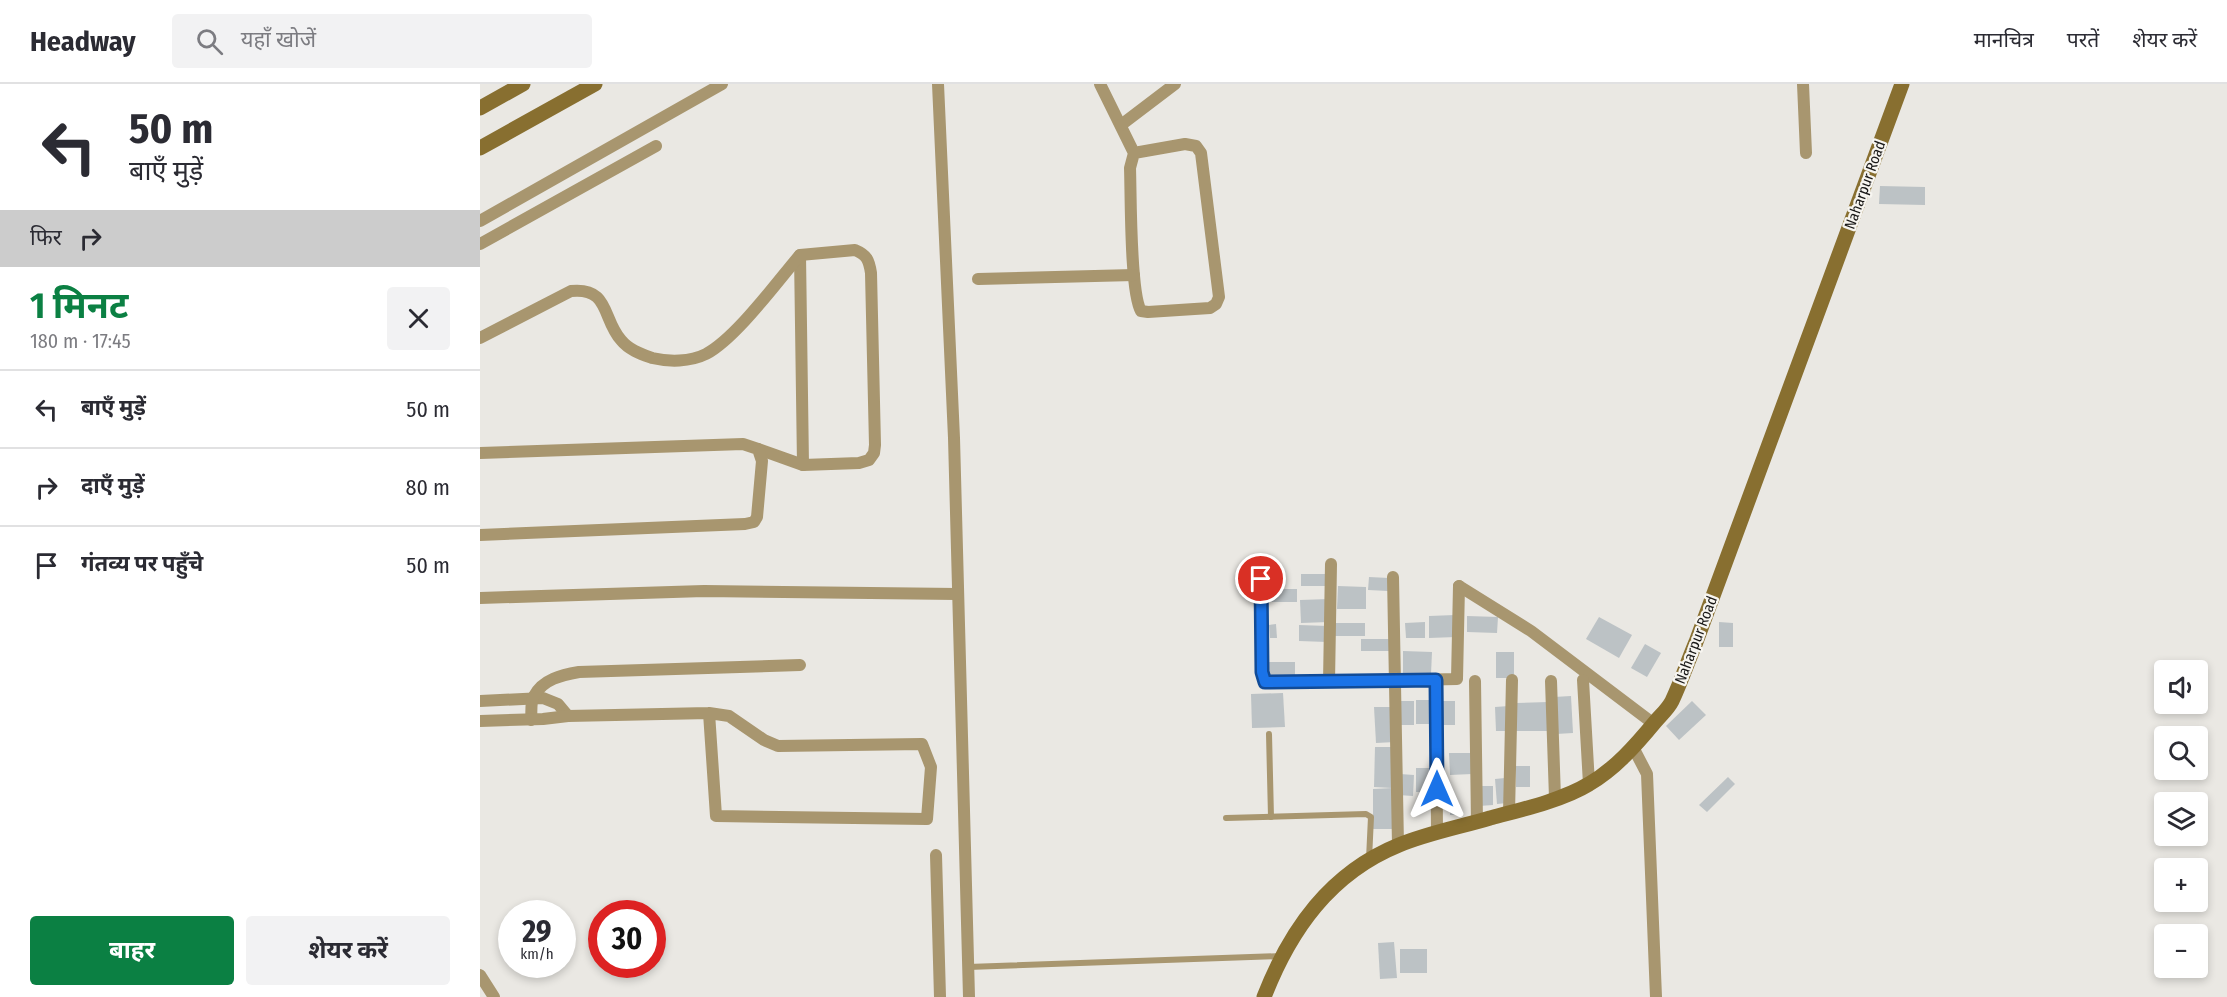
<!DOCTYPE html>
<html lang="hi">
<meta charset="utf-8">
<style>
body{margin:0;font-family:"Fira Sans Condensed","Noto Sans Devanagari",sans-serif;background:#f2f2f3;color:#2b2b33;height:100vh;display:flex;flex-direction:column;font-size:22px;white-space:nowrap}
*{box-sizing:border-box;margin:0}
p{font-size:20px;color:#7c7c81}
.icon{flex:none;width:33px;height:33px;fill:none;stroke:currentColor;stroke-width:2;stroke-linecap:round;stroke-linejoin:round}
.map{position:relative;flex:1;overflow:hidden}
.side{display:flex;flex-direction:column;background:#fff;width:480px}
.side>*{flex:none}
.guide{background:#fff;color:#2b2b33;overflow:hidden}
.tools{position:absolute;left:1674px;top:576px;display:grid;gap:12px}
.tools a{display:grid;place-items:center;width:54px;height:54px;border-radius:6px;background:#fff;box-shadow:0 3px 9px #0003;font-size:30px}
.speed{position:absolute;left:18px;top:816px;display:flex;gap:12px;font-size:30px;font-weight:700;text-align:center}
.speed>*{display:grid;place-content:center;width:78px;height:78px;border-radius:50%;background:#fff;box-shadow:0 3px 9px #0003;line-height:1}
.speed small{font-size:15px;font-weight:400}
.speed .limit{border:9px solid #d22;background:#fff;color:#111}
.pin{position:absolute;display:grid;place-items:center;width:51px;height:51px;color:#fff;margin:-26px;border:3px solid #fff;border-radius:50%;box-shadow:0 2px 6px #0007}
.me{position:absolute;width:66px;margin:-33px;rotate:0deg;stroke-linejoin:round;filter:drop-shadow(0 0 4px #0008)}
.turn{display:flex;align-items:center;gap:21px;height:126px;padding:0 30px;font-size:27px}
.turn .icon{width:78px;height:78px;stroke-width:2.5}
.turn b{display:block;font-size:42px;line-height:51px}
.then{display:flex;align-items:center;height:57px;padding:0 30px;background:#0003;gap:12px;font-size:22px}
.round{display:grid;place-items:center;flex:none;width:63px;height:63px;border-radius:6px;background:#f2f2f3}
.head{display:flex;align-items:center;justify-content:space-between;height:102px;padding:0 30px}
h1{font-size:36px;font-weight:700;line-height:45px;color:#0b8043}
.primary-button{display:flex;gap:12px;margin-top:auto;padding:12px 30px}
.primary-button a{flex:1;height:69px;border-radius:6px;background:#0b8043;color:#fff;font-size:24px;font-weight:700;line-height:69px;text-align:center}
.primary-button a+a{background:#f2f2f3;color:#2b2b33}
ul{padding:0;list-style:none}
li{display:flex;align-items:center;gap:18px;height:78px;padding:0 30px;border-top:2px solid #e1e1e2}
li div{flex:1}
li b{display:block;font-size:22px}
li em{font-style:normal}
header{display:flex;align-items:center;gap:36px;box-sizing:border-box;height:84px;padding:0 30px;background:#fff;border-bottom:2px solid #e1e1e2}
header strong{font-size:28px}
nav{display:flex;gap:33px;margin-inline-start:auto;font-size:21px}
.search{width:420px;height:54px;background:#f2f2f3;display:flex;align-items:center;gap:15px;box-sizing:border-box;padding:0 21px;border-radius:6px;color:#7c7c81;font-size:22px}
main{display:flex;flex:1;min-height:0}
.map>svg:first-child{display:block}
.building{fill:#bcc2c5}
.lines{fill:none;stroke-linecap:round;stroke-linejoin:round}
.lane{stroke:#a8966f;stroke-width:6}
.street{stroke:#a8966f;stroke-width:12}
.secondary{stroke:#886f30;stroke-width:15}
.route-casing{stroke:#114b97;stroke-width:15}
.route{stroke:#1a73e8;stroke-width:10}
.labels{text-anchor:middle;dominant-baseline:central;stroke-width:4.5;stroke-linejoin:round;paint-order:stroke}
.street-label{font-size:15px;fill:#181716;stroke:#f7f5f0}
</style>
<header>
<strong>Headway</strong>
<div class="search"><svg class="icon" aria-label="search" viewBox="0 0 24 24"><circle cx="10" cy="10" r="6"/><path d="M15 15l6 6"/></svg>यहाँ खोजें</div>
<nav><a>मानचित्र</a><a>परतें</a><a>शेयर करें</a></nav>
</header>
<main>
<section class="side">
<div class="guide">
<div class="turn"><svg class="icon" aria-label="left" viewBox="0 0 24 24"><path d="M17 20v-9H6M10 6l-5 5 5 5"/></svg><div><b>50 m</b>बाएँ मुड़ें</div></div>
<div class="then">फिर<svg class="icon" aria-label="right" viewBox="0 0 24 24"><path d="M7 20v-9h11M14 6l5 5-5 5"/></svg></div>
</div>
<div class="head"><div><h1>1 मिनट</h1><p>180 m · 17:45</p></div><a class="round"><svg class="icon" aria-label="close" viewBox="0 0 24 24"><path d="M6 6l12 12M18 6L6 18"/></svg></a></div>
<ul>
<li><svg class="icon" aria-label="left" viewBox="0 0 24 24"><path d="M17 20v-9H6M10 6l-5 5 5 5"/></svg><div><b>बाएँ मुड़ें</b></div><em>50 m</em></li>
<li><svg class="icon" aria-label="right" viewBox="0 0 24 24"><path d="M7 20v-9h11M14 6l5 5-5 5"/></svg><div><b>दाएँ मुड़ें</b></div><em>80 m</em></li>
<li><svg class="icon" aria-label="arrive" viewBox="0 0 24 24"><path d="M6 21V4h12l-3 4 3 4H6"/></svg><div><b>गंतव्य पर पहुँचे</b></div><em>50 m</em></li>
</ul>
<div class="primary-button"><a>बाहर</a><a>शेयर करें</a></div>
</section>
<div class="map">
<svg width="1747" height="913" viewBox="0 0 1747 913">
<rect width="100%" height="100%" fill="#eae8e3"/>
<g class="building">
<path d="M1400 102 1445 103V121L1399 120Z"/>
<rect x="821" y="490" width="28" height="12"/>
<path d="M889 493 909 494 908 507 888 506Z"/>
<path d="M858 502 886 503V525H857Z"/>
<rect x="787" y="505" width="30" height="13"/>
<path d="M849 515V538L821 539 820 516Z"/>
<path d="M975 531 976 553 949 554V532Z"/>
<path d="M987 532 1018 533 1017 549 987 548Z"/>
<path d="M1119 533 1152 551 1139 574 1106 555Z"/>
<path d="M945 538V554H926L925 539Z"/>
<path d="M1239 538 1253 539V563H1239Z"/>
<rect x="855" y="539" width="30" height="13"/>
<path d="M796 540 797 554H790L789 541Z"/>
<path d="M819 541 848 542 847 558 819 557Z"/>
<rect x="881" y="555" width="30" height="12"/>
<path d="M1165 560 1181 569 1167 593 1151 584Z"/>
<path d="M923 567 952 568 951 590 923 589Z"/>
<rect x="1016" y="568" width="18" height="26"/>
<rect x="789" y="578" width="26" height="16"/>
<path d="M803 609 805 643 772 644 771 610Z"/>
<path d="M1091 612 1093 649 1076 650 1074 613Z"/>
<rect x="936" y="616" width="16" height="24"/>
<rect x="918" y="617" width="16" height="24"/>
<rect x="959" y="617" width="16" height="24"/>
<path d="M1212 617 1226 631 1199 656 1186 642Z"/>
<path d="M1068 618V647H1036V619Z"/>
<path d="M1029 622 1030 647H1016L1015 623Z"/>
<path d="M894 623H913L915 658 896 659Z"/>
<path d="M895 663H913L912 704 894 703Z"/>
<path d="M969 669H991L992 690 970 691Z"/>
<rect x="1036" y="682" width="14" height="21"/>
<rect x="936" y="684" width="18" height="24"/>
<path d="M920 690 934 691 933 712 918 711Z"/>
<path d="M1248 693 1255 700 1227 728 1219 721Z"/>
<path d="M1025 694 1027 719 1017 720 1015 695Z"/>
<path d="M998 702H1013V721L999 722Z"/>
<path d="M913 704V745H893V705Z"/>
<rect x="970" y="717" width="8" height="14"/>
<path d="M914 858 917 894 900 895 898 859Z"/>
<rect x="920" y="865" width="27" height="24"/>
</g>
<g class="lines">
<g class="lane">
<path d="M789 650 791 733"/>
<path d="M746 734 886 730 891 733 889 775"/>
<path d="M488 883 802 872"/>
</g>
<g class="street">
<path d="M458 0 474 354 489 913"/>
<path d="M620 0 654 69 650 84C651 111 650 209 661 227L668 228 730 224 736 220 739 213 721 69 716 62 705 60 654 69"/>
<path d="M1323 0 1326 69"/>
<path d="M641 41 695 0"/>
<path d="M0 137 242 0"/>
<path d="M0 160 176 62"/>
<path d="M320 171 323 381"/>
<path d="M498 195 654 191"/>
<path d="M0 254 91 207C130 203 122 235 141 256 149 266 161 270 172 274 189 278 210 278 226 270 256 254 296 199 320 171L375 166C387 171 389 176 391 189L395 361 394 369 389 376 379 379 323 381 278 365"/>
<path d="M0 369 263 360 278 365 282 377 277 433 274 438 265 440 0 451"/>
<path d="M913 493 918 761"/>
<path d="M781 495 782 588 785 598 792 599 977 595 979 502"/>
<path d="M979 502 1051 547 1174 640"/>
<path d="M0 514 224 507 477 510"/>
<path d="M956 596 957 748"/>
<path d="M1103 596 1109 700"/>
<path d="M995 597 997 738"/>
<path d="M1071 597 1075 714"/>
<path d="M849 598 851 480"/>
<path d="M0 617 63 614 78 620 88 632"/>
<path d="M51 636C52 629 50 618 54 612 63 595 82 591 99 588L320 581"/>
<path d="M0 637 63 635 88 632 229 629 249 632 284 656 298 662 442 660 451 683 447 735 236 732 229 629"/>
<path d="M1154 665 1167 690 1176 913"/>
<path d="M1029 729 1032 596"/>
<path d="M456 771 460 913"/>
<path d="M0 891 14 913"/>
</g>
<g class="secondary">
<path d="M0 24 43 0"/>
<path d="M0 64 115 0"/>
<path d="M784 913C810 846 850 789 919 761 948 749 980 743 1010 734 1040 726 1083 716 1109 700 1135 685 1156 661 1175 638 1181 631 1188 625 1192 617 1201 598 1208 577 1216 558L1422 0"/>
</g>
</g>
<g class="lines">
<g class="route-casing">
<path id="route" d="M781 495 782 588 785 598 956 596 957 705"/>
</g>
<use href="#route" class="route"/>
</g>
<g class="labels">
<g class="street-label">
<text transform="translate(1385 101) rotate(-70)">Naharpur Road</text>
<text transform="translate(1216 556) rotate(-69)">Naharpur Road</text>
</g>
</g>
</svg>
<div class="tools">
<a><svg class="icon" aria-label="sound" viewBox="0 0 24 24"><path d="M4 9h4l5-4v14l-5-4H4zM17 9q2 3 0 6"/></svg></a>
<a><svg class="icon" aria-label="search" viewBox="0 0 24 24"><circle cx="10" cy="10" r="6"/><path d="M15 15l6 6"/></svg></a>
<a><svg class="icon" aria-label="layers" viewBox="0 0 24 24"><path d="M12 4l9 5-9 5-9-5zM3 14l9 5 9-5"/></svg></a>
<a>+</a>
<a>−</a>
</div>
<div class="speed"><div>29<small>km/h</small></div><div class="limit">30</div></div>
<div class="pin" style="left:781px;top:495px;background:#d93025"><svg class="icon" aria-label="arrive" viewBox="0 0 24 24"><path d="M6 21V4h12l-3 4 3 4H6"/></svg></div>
<svg class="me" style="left:957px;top:705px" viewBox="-20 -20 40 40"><path d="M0-17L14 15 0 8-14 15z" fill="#1a73e8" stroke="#fff" stroke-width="4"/></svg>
</div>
</main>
